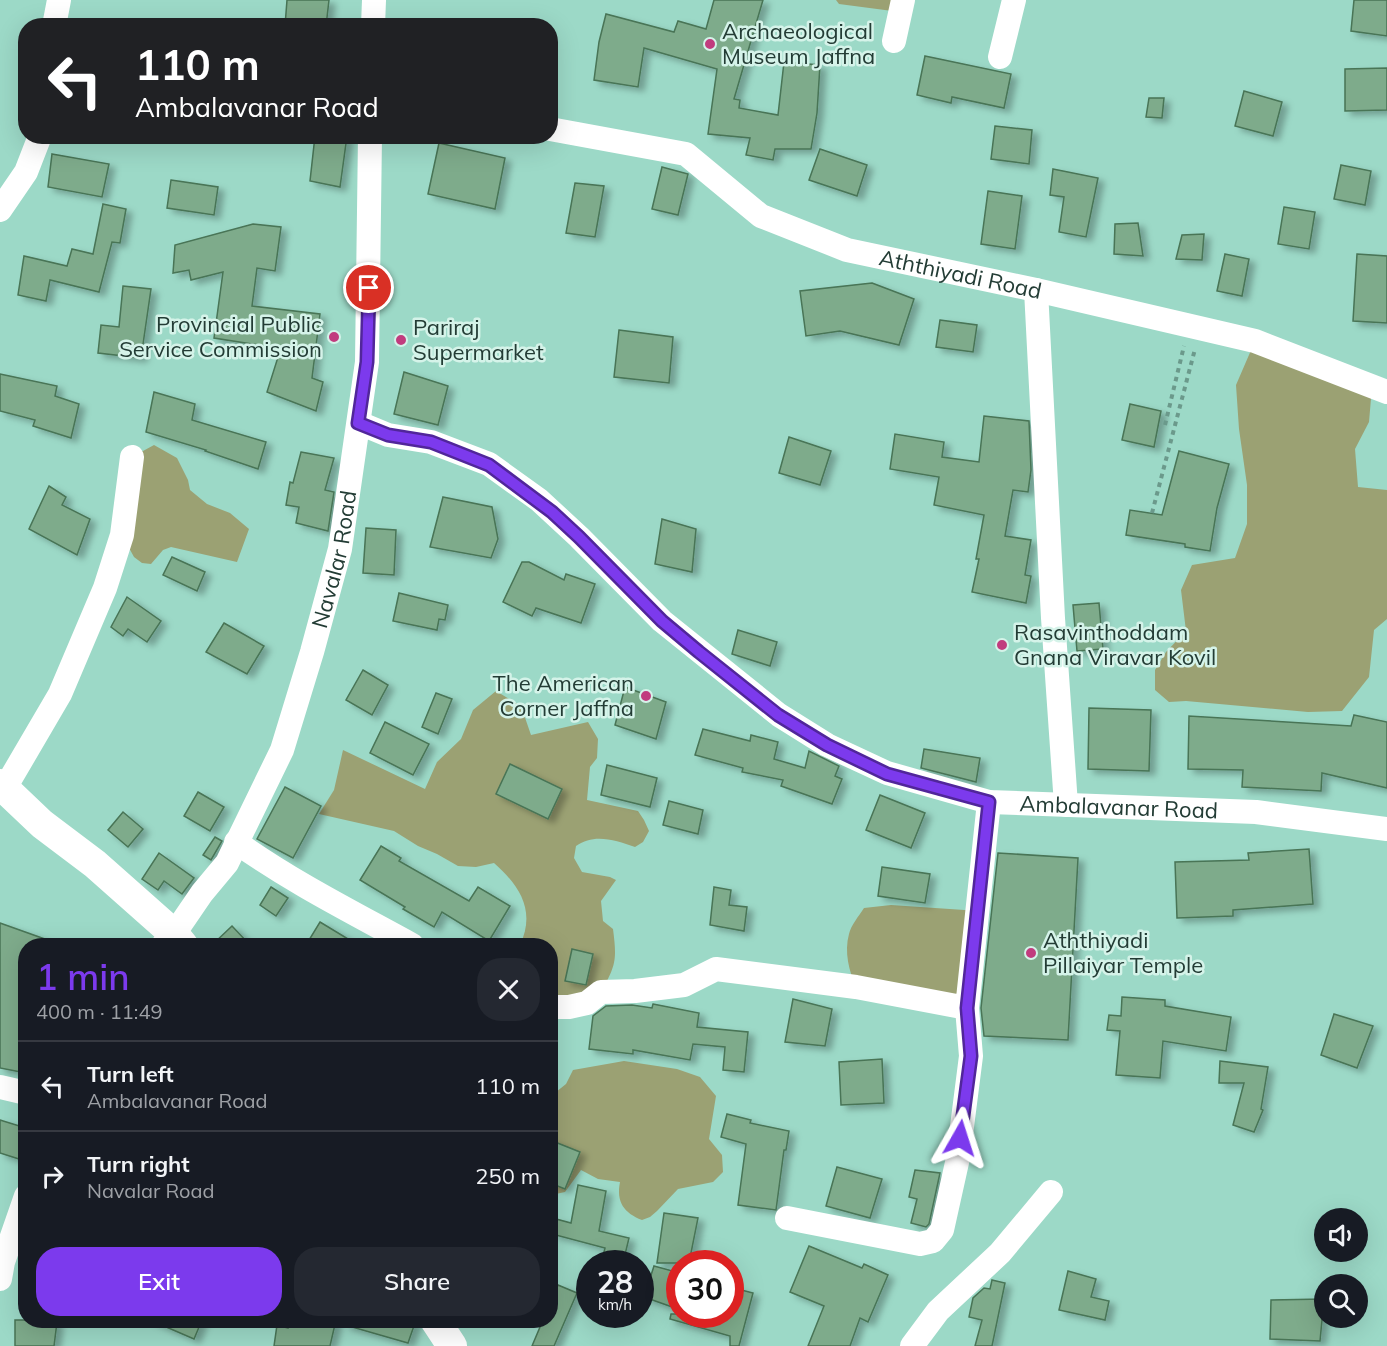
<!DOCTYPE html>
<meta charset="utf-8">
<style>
body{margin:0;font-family:Mulish,sans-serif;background:#242831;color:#f1f3f6;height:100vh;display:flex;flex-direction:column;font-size:22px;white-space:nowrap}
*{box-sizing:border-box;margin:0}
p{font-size:20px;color:#9ea1a6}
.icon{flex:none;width:33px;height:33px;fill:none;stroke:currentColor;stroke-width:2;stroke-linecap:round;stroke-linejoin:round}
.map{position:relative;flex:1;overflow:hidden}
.panel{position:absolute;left:18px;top:938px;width:540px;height:390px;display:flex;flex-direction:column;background:#171b24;border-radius:24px;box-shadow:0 6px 24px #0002}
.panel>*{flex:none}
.guide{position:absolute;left:18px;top:18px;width:540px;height:126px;border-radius:24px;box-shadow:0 6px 24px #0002;background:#202124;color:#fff;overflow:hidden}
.buttons{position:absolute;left:1314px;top:1208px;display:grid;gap:12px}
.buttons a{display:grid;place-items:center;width:54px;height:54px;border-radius:50%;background:#171b24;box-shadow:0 6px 24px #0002;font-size:30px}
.speed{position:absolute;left:576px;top:1250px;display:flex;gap:12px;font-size:30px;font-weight:700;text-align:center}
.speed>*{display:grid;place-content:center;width:78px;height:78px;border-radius:50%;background:#171b24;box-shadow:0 6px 24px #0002;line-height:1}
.speed small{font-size:15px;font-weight:400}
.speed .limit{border:9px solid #d22;background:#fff;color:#111}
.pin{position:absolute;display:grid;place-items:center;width:51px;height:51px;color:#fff;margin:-26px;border:3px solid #fff;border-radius:50%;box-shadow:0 2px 6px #0007}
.me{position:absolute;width:66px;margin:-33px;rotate:6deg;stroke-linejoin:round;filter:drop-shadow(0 0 4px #0008)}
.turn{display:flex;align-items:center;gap:21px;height:126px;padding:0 18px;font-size:27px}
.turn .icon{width:78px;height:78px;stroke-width:2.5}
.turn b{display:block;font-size:42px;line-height:51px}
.round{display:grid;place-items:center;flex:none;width:63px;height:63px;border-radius:24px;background:#242831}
.summary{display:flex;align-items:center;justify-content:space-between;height:102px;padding:0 18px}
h1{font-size:36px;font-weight:600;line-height:45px;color:#7c3aed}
.cta{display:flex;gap:12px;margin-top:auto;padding:12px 18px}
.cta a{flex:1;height:69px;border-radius:24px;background:#7c3aed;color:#fff;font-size:24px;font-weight:600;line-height:69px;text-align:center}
.cta a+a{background:#242831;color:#f1f3f6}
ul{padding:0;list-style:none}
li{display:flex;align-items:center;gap:18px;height:90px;padding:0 18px;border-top:2px solid #363941}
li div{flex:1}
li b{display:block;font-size:22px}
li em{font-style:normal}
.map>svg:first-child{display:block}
.green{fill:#9ba173}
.building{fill:#7eab8b;stroke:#487456;stroke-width:1.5;filter:url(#shadow)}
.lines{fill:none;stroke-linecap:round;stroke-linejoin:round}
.path{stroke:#6b998b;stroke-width:4;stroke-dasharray:4.5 4.5;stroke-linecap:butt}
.minor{stroke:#fff;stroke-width:24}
.major{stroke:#fff;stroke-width:30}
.route-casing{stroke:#51269a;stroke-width:15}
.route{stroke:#7c3aed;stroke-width:10}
.poi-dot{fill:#c13c7e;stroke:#d5f3e9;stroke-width:2}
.labels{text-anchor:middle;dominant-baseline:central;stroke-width:5;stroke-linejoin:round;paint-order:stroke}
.poi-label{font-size:22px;fill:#233c35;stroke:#d5f3e9;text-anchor:start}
.street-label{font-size:22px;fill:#233c35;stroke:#d5f3e9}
</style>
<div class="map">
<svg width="1387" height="1346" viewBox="0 0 1387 1346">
<defs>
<filter id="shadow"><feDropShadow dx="6" dy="4" stdDeviation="3" flood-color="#0004"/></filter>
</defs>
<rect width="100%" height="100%" fill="#9cd9c7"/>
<g class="green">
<path d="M836 0H903L900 12 839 4Z"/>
<path d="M1255 341 1372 387 1369 422 1355 449 1358 487 1387 490V619L1374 630 1369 677 1342 711 1308 712 1186 701 1169 702 1155 690V670L1166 652 1186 631 1181 590 1192 565 1235 558 1247 524V485L1239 429 1236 385Z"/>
<path d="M154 445 177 458 188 480 190 490 207 504 230 513 249 529 237 562 171 547 163 550 151 564 142 563 134 557 122 535 132 457Z"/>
<path d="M496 691 521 706 531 735 588 722 598 739 597 758 590 767 587 800 638 811 644 820 649 831 643 842 635 847C615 840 594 833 576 846L574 858 582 872 610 877 616 880 601 901 603 921 613 929C617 960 616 965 601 992L551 1007 550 945H520C536 911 520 886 494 863L476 867 458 866 437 854 418 846 394 831 319 814 334 790 343 750 425 789 437 762 461 739 473 710Z"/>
<path d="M891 905 979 911 967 1008 856 987C849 971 844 952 849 934 851 925 859 916 864 908Z"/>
<path d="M624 1061 677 1069 700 1077 716 1096 709 1139 722 1155 723 1172 713 1182 678 1189 657 1211 650 1217 642 1220C624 1213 616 1202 620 1182L598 1179 581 1170 565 1192 551 1195V1096L566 1084 573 1070Z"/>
</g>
<g class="building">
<path d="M287 0H329L326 26H285Z"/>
<path d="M714 0H763L734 99 740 100 739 108 778 115 784 62 820 65 817 113 811 149H775L773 160 746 155 750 138 708 134 717 69 644 48 638 87 594 80 599 42 606 14 674 32 678 21 706 29Z"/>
<path d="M1354 0H1387V36L1351 31Z"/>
<path d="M925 56 1011 74 1004 108 952 97 951 103 917 95Z"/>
<path d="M1387 68V110L1345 111V69Z"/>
<path d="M1244 91 1282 102 1273 136 1235 126Z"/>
<path d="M1149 98H1164L1162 118 1146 117Z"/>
<path d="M995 126 1032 130 1029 164 991 159Z"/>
<path d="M315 136H347L340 187 310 181Z"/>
<path d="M439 143 505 158 495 209 428 194Z"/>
<path d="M820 149 867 165 857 196 809 180Z"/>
<path d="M52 154 109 164 102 197 48 187Z"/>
<path d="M1341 165 1371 171 1365 205 1334 199Z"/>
<path d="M662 167 688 174 678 215 652 209Z"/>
<path d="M1053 169 1098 178 1086 237 1059 232 1064 197 1050 195Z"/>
<path d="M171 180 218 187 214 215 167 208Z"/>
<path d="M575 183 604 186 595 237 566 233Z"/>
<path d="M988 191 1022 196 1015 249 981 244Z"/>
<path d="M103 204 126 209 120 243 112 242 99 292 50 280 46 301 18 295 24 256 67 266 72 249 93 254Z"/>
<path d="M1284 207 1315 212 1309 249 1278 244Z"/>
<path d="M1138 223 1143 256 1114 254 1115 224Z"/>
<path d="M253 224 281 227 275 271 257 268 252 306 320 314 312 378 323 382 316 411 267 392 279 354 271 353 272 347 214 338 223 272 191 280 189 270 173 273 175 245Z"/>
<path d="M1204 234 1202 260 1176 259 1182 235Z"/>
<path d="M1225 254 1249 259 1242 296 1217 291Z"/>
<path d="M1357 254 1387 256V323L1353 321Z"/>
<path d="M872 283 914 299 899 345 840 331 806 336 800 291Z"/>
<path d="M123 286 151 289 141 358 98 353 101 325 119 327Z"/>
<path d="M940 320 977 325 973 352 936 347Z"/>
<path d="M619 330 673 337 669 383 614 377Z"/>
<path d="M404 372 448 386 438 425 394 414Z"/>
<path d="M0 374 57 386 55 396 79 404 71 438 33 426 35 420 0 411Z"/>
<path d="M154 392 195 404 192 420 266 442 258 469 205 451 206 450 146 432Z"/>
<path d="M1130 404 1161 411 1154 447 1122 440Z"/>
<path d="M984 416 1029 421 1031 470 1028 492 1013 490 1005 536 1031 540 1025 575 1031 576 1026 603 972 592 979 559H976L984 515 934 505 939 477 890 469 895 434 944 442 942 457 979 462Z"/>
<path d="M789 437 831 451 820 485 779 473Z"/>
<path d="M1179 451 1229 464 1217 508 1210 551 1185 547V544L1126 535 1130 510 1162 515Z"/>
<path d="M301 452 334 458 325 490 334 492 328 531 296 523 299 507 286 505 290 482 293 483Z"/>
<path d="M49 486 66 497 62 505 90 519 77 555 29 529Z"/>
<path d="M443 497 492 507 498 539 491 558 430 547Z"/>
<path d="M662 519 696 529 692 572 655 564Z"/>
<path d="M366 528 396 530 394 575 363 573Z"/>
<path d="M172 557 205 572 197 591 163 575Z"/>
<path d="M522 562H529L564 580 566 574 595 584 581 623 536 608 532 616 503 602Z"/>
<path d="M399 593 448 605 445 620 439 619 437 630 393 621Z"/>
<path d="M127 597 161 621 147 642 128 629 123 636 111 627Z"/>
<path d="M1099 603 1103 649 1077 651 1073 605Z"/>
<path d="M224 623 264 646 247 674 206 652Z"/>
<path d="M738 630 777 642 770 666 732 654Z"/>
<path d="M363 670 388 685 372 715 346 700Z"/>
<path d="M625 687 666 702 656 739 615 725Z"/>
<path d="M436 693 452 699 438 734 422 727Z"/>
<path d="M1089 708 1151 710 1149 771 1088 769Z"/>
<path d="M1354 715 1387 722V788L1322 773 1321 791 1242 787 1243 770 1188 769 1189 716 1351 726Z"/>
<path d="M385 722 429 744 413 775 370 753Z"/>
<path d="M703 729 750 741 751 735 778 742 774 759 805 768 809 751 839 766 835 776 842 779 832 804 781 786 783 780 742 772 743 768 695 755Z"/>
<path d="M924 749 980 758 976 782 921 768Z"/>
<path d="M510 764 562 789 548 819 496 794Z"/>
<path d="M607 765 657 778 650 807 601 795Z"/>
<path d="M285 787 321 806 293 858 257 839Z"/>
<path d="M198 792 224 807 210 831 184 816Z"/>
<path d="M880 795 925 813 911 848 866 830Z"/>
<path d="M669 801 703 810 698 834 663 825Z"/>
<path d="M123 812 143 829 128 847 108 830Z"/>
<path d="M215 837 222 841 211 860 203 855Z"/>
<path d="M381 846 401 858 399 861 469 901 478 887 510 906 489 941 442 912 434 927 403 909 405 907 360 880Z"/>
<path d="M1309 849 1313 904 1233 910V916L1177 918 1175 862 1249 860 1248 853Z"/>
<path d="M159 853 194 878 182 894 164 881 158 890 142 879Z"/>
<path d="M998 853 1078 858 1068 1040 984 1036 981 1008Z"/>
<path d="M882 867 930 874 925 903 878 896Z"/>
<path d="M271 887 288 898 276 916 260 905Z"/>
<path d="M714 887 731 890 729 905 747 907 744 931 710 925Z"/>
<path d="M320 922 358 945H306Z"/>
<path d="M0 923 56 943 55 945H26V1073L0 1068Z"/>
<path d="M232 926 250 945H212Z"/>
<path d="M572 949 593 954 586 985 565 981Z"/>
<path d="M1122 997 1165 1000V1006L1231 1017 1226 1051 1163 1041 1160 1078 1116 1075 1120 1031 1107 1030 1109 1015 1121 1016Z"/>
<path d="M793 999 832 1009 825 1046 785 1042Z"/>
<path d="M653 1004 699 1013 697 1027 748 1032 744 1072 723 1070 725 1047 693 1044 690 1060 633 1050V1054L589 1049 593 1016 606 1006 632 1005 652 1008Z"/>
<path d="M1334 1014 1373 1026 1357 1068 1321 1055Z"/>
<path d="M882 1059 884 1103 841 1105 839 1062Z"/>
<path d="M1220 1061 1268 1067 1261 1109 1263 1110 1254 1132 1233 1125 1244 1083H1219Z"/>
<path d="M727 1114 751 1120 750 1123 789 1131 786 1150H784L776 1210 738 1205 746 1144 721 1137Z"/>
<path d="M0 1120 26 1128V1139L19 1159 0 1153Z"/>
<path d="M550 1140 580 1152 565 1189 550 1183Z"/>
<path d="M837 1167 882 1179 870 1218 826 1206Z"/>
<path d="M915 1170 940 1173 929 1224 926 1227 911 1223 917 1199 909 1197Z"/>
<path d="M578 1185 606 1191 599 1231 629 1238 623 1263H601L605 1248 552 1234 556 1219 571 1223Z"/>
<path d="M664 1213 698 1218 689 1263H657Z"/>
<path d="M809 1246 862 1268 864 1264 888 1275 868 1322 860 1318 850 1346H808L824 1306 790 1292Z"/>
<path d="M654 1266 680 1273V1295L675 1308 644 1297Z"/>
<path d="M1068 1271 1096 1279 1091 1297 1109 1301 1105 1320 1059 1310Z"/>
<path d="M992 1280 1005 1283 992 1346H975L982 1320 969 1317 973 1298 984 1288 990 1289Z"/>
<path d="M558 1285 577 1293 554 1346H532L543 1320H550V1303Z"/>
<path d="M730 1287 753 1293 739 1346H730V1336L670 1319 671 1314H730Z"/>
<path d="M1324 1299 1320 1341 1270 1339 1271 1300Z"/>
<path d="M15 1320H46L57 1322 54 1346H15Z"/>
<path d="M150 1320H202L194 1339Z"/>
<path d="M289 1320H336L330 1346H274L277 1325 288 1328Z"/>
<path d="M345 1320H416L408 1343 345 1325Z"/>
</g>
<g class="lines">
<g class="path">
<path d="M1165 425 1184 346"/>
<path d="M1152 513 1195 349"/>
</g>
<g class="minor">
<path d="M54 26 59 0"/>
<path d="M373 26 374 0"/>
<path d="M894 41 903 0"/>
<path d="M1000 57 1014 0"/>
<path id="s1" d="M550 129 686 154 761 216 847 250 1036 290 1255 341 1387 392"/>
<path d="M0 210 26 172 40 136"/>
<path d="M1036 290 1053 618 1066 805"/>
<path id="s2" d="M359 423 388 435 431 442 489 464 539 500 579 537 662 621 779 715 827 745 887 773 989 802 1256 812 1387 829"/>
<path d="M5 788 60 694 105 588 122 535 132 457"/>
<path d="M236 842C292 882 352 912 412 945"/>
<path id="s3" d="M163 945 174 934 202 893 227 863 282 750 312 652 340 549 367 362 370 136"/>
<path d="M550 1007H569L587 1003 601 992 635 991 684 985 716 969 856 987 967 1008 989 802"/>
<path d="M0 1087 26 1093"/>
<path d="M787 1218 920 1244 933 1241 942 1230 958 1158 971 1056 967 1008"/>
<path d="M0 1279 3 1262 26 1196"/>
<path d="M912 1346 938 1311 1000 1253 1051 1192"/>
</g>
<g class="major">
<path d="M0 784 42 824 95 864 174 934 183 945"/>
<path d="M435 1320 452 1346"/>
</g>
</g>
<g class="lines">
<g class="route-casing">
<path id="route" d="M369 288 367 362 358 423 388 435 431 442 489 465 552 512 579 537 662 621 699 652 778 715 827 745 887 774 989 802 967 1008 971 1056 960 1138"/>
</g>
<use href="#route" class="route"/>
</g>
<g class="poi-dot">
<circle cx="710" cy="44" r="6"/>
<circle cx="334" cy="337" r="6"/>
<circle cx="401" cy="340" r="6"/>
<circle cx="1002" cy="645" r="6"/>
<circle cx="646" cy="696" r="6"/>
<circle cx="1031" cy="953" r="6"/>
</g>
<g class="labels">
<g class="poi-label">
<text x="722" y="31">Archaeological<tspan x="722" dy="25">Museum Jaffna</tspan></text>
<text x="322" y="324" text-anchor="end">Provincial Public<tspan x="322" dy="25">Service Commission</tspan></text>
<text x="413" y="327">Pariraj<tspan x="413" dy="25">Supermarket</tspan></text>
<text x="1014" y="632">Rasavinthoddam<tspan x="1014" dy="25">Gnana Viravar Kovil</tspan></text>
<text x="634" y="683" text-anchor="end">The American<tspan x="634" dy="25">Corner Jaffna</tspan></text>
<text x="1043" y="940">Aththiyadi<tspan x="1043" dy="25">Pillaiyar Temple</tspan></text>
</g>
<g class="street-label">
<text stroke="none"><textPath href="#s1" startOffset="444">Aththiyadi Road</textPath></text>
<text stroke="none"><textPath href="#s3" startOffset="428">Navalar Road</textPath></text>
<text stroke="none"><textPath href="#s2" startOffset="880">Ambalavanar Road</textPath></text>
</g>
</g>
</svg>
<div class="buttons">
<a><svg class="icon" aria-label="sound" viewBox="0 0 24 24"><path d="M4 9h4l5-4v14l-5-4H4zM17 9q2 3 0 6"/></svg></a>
<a><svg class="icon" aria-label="search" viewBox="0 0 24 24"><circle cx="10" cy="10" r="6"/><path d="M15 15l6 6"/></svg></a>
</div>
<div class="speed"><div>28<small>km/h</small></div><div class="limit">30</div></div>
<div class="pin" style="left:369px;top:288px;background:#d93025"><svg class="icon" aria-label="arrive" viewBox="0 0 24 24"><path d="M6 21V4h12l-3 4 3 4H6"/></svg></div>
<svg class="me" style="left:960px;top:1138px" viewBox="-20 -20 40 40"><path d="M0-17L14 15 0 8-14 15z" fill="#7c3aed" stroke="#fff" stroke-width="4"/></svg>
<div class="guide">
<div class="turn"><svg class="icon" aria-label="left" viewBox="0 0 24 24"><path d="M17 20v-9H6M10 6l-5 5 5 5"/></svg><div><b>110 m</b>Ambalavanar Road</div></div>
</div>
<section class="panel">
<div class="summary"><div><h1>1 min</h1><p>400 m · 11:49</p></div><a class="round"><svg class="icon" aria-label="close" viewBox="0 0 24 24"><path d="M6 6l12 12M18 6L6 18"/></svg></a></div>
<ul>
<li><svg class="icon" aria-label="left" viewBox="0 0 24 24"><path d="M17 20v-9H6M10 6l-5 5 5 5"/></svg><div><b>Turn left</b><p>Ambalavanar Road</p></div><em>110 m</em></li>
<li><svg class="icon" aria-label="right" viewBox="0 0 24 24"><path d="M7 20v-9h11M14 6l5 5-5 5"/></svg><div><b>Turn right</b><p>Navalar Road</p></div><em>250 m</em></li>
</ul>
<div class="cta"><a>Exit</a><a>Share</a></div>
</section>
</div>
